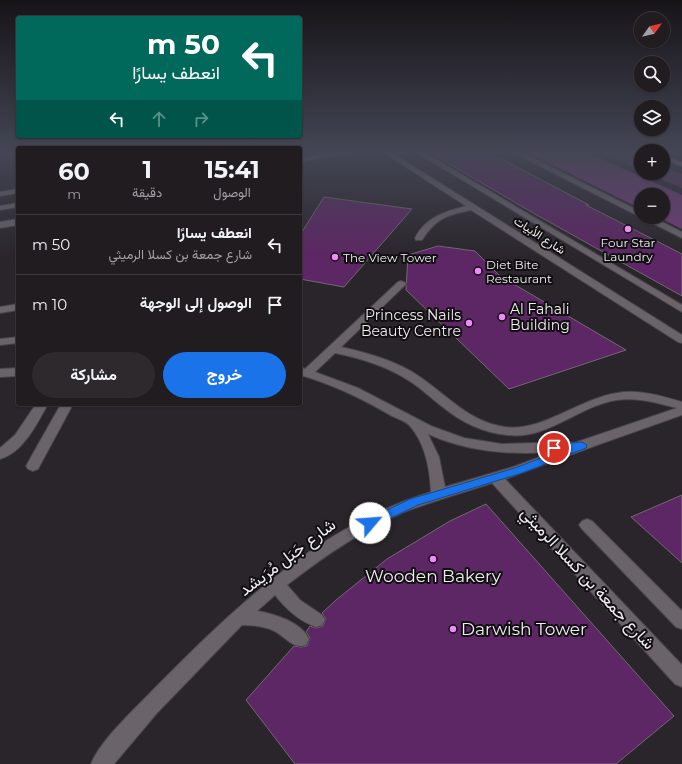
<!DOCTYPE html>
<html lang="ar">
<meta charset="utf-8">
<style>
body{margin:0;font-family:Montserrat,Vazirmatn,sans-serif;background:#2d292d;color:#f1f3f6;direction:rtl;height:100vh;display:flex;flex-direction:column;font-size:15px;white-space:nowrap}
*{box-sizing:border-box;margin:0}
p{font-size:13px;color:#a2a1a5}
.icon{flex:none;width:22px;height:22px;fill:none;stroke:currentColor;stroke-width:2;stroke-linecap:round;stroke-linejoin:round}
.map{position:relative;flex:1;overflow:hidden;direction:ltr}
.sheet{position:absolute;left:16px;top:146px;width:286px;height:260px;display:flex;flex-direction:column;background:#201c20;border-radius:4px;box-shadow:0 1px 3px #0004,0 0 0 1px #3d3a3e;direction:rtl}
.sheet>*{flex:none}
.guide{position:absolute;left:16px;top:16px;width:286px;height:122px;border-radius:4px;box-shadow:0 1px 3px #0004,0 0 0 1px #3d3a3e;direction:rtl;background:#00695c;color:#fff;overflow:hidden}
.needle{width:26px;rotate:56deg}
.controls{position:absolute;left:634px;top:12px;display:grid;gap:8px}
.controls a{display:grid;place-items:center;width:36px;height:36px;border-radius:50%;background:#201c20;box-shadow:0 1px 3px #0004,0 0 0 1px #3d3a3e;font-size:20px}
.pin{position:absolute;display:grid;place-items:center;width:34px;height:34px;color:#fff;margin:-17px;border:2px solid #fff;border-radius:50%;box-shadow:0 1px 4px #0007}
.me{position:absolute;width:44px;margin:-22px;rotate:63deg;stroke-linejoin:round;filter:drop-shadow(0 0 3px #0008)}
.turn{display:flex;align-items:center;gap:14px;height:84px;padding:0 16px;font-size:18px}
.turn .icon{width:52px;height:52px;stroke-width:2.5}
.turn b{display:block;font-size:28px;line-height:34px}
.lanes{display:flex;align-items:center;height:38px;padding:0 16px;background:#0003;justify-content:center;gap:20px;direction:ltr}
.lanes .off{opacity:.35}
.eta{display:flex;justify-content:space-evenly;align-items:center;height:68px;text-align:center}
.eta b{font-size:24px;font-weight:700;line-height:28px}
.action{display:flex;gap:8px;margin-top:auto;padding:8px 16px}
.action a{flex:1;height:46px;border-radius:24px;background:#1a73e8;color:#fff;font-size:16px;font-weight:700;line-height:46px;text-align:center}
.action a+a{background:#2d292d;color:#f1f3f6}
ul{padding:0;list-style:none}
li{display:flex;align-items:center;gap:12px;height:60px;padding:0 16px;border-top:1px solid #3d3a3e}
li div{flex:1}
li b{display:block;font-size:15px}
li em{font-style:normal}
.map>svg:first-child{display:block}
.green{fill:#56345a}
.forest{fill:#733b7a}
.building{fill:#5d2664;stroke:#716a71}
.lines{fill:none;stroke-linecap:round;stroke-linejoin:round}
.minor-casing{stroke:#484448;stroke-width:2}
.major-casing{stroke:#484448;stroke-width:2}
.minor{fill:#6a636a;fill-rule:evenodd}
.major{fill:#a280a5;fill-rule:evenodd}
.route{fill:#1a73e8;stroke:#114b97}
.poi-dot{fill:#ed8cf9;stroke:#110f11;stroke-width:1.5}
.labels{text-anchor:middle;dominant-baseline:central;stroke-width:4;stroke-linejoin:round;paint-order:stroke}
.far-street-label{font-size:12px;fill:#f0edf1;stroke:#110f11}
.far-poi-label{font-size:12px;fill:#f0edf1;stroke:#110f11;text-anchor:start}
.poi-label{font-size:14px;fill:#f0edf1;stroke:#110f11;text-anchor:start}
.near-street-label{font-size:17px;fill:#f0edf1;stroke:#110f11}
.near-poi-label{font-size:17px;fill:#f0edf1;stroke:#110f11}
</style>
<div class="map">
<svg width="682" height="764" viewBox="0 0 682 764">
<rect width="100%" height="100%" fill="#2a252b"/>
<g class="green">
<path d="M597 151H628L641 157V170Z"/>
<path d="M663 166 682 174V188L647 173H663Z"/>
</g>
<path class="forest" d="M524 151H584L682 195V229L658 217H663V195H641V209Z"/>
<g class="building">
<path d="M427 151H487L589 205H586L682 254V296L535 214Z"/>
<path d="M324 197 412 209 344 287 300 279V235Z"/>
<path d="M438 246 475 251 500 276 626 350 509 389 406 290 408 255Z"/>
<path d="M682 495V563L631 517Z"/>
<path d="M486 504 674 716 616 764H295L246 700 294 646 301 647 307 646 310 638 306 632 310 626 316 628 323 626 326 619 322 613 336 600 387 559 450 521Z"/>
</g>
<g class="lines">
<g class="minor-casing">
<g id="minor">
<path d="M340 151H357L300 162V158Z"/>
<path d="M381 151H389L682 335V343L678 342 471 210C447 215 436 218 422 240H416L415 238C426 217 444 212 466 206Z"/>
<path d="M414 151H422L682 305V312Z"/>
<path d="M510 151H519L641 212V217H652L682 232V238Z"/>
<path d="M18 189V193L0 196V192Z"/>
<path d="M18 203V207L0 210V206Z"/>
<path d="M18 219V225L0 228V222Z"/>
<path d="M401 281 404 282 406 284 404 286 341 347C368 353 397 361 420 377 448 396 469 422 505 427 542 432 579 399 617 393 639 389 661 396 682 402V415L600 444 505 479 682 665V687L675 684 492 483C462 493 433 501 404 512 362 530 323 557 287 585L300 600 322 615 325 620 322 625 316 627C299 621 286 609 275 595L257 611C275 614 301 622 309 639L306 645C292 650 284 634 270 629 261 626 251 625 242 625L157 713 114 764H91C101 739 136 708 155 688 235 607 319 526 431 492 430 469 425 442 409 425 405 421 396 418 390 415 361 398 332 384 300 375V367L305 369 398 282ZM335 353C360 358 386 366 408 380 421 388 432 399 444 408 461 422 484 433 507 435 548 440 578 406 617 400 638 397 657 403 677 408L574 443 569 442 502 444 464 438 431 426 358 388 315 372ZM428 434C468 452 509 455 553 452L513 467 445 487 439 457Z"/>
<path d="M18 304V310L0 313V307Z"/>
<path d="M18 337V343L0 345V339Z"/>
<path d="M18 368V376L0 377V369Z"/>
<path d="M36 404H48C37 423 24 452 0 459V448L15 435Z"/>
<path d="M61 404H73L38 469 33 471 28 469 26 466Z"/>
<path d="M587 519 592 521 682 611V629L676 627 582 529 579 525 582 521Z"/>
</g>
</g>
<g class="major-casing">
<path id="major" d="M663 155 682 162V166L663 159Z"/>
</g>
<use href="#minor" class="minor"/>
<use href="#major" class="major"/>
</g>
<linearGradient id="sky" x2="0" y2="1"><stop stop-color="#171418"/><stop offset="0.59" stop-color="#444655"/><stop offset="1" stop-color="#444655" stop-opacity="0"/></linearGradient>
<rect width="682" height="258" fill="url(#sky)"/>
<path class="route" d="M582 442 587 445 586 448 522 473 418 505 374 526 370 527 366 526 365 523 366 520 410 499 515 468 559 451 550 450 549 448 550 445Z"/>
<g class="poi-dot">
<circle cx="628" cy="229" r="4"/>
<circle cx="335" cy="257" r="4"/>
<circle cx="478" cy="271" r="4"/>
<circle cx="502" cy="317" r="4"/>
<circle cx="469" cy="323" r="4"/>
<circle cx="433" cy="559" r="4"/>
<circle cx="453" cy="629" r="4"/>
</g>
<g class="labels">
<g class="far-street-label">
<text transform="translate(540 235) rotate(33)">شارع الأبيات</text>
</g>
<g class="far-poi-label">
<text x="628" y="242" text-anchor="middle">Four Star<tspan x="628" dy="14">Laundry</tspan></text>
<text x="343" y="257">The View Tower</text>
<text x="486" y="264">Diet Bite<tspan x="486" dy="14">Restaurant</tspan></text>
</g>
<g class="poi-label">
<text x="510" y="309">Al Fahali<tspan x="510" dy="16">Building</tspan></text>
<text x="461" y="315" text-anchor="end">Princess Nails<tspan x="461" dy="16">Beauty Centre</tspan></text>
</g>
<g class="near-street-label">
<text transform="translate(287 557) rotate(-37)">شارع جَبَل مُرَيشد</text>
<text transform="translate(588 578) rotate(47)">شارع جمعة بن كسلا الرميثي</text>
</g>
<g class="near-poi-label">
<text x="433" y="576">Wooden Bakery</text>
<text x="461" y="629" text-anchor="start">Darwish Tower</text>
</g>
</g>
</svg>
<div class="controls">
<a><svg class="needle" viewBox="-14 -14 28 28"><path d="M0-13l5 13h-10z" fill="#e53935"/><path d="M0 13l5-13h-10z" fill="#a2a1a5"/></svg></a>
<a><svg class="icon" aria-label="search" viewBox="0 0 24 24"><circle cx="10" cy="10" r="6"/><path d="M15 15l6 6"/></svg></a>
<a><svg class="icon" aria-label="layers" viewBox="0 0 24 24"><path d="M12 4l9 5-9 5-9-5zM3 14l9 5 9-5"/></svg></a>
<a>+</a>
<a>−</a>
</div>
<div class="pin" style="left:554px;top:448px;background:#d93025"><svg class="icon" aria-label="arrive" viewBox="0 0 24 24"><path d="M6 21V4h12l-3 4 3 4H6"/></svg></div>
<svg class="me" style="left:370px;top:523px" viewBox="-20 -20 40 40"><circle r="19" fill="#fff"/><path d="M0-13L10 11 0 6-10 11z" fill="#1a73e8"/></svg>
<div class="guide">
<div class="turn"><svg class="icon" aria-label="left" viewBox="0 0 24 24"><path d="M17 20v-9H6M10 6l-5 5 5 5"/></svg><div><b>50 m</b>انعطف يسارًا</div></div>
<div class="lanes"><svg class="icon" aria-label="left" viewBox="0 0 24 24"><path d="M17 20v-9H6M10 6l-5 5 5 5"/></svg><svg class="icon off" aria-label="ahead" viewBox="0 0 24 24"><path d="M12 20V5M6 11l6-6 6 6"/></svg><svg class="icon off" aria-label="right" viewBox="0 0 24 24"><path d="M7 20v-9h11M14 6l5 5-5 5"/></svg></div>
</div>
<section class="sheet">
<div class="eta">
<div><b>15:41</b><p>الوصول</p></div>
<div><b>1</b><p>دقيقة</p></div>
<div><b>60</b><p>m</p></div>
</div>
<ul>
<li><svg class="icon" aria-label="left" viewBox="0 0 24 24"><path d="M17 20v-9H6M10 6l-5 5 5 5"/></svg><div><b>انعطف يسارًا</b><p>شارع جمعة بن كسلا الرميثي</p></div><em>50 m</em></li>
<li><svg class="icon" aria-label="arrive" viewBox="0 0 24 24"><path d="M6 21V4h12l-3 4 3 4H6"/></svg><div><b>الوصول إلى الوجهة</b></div><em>10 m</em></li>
</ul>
<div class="action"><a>خروج</a><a>مشاركة</a></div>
</section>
</div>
